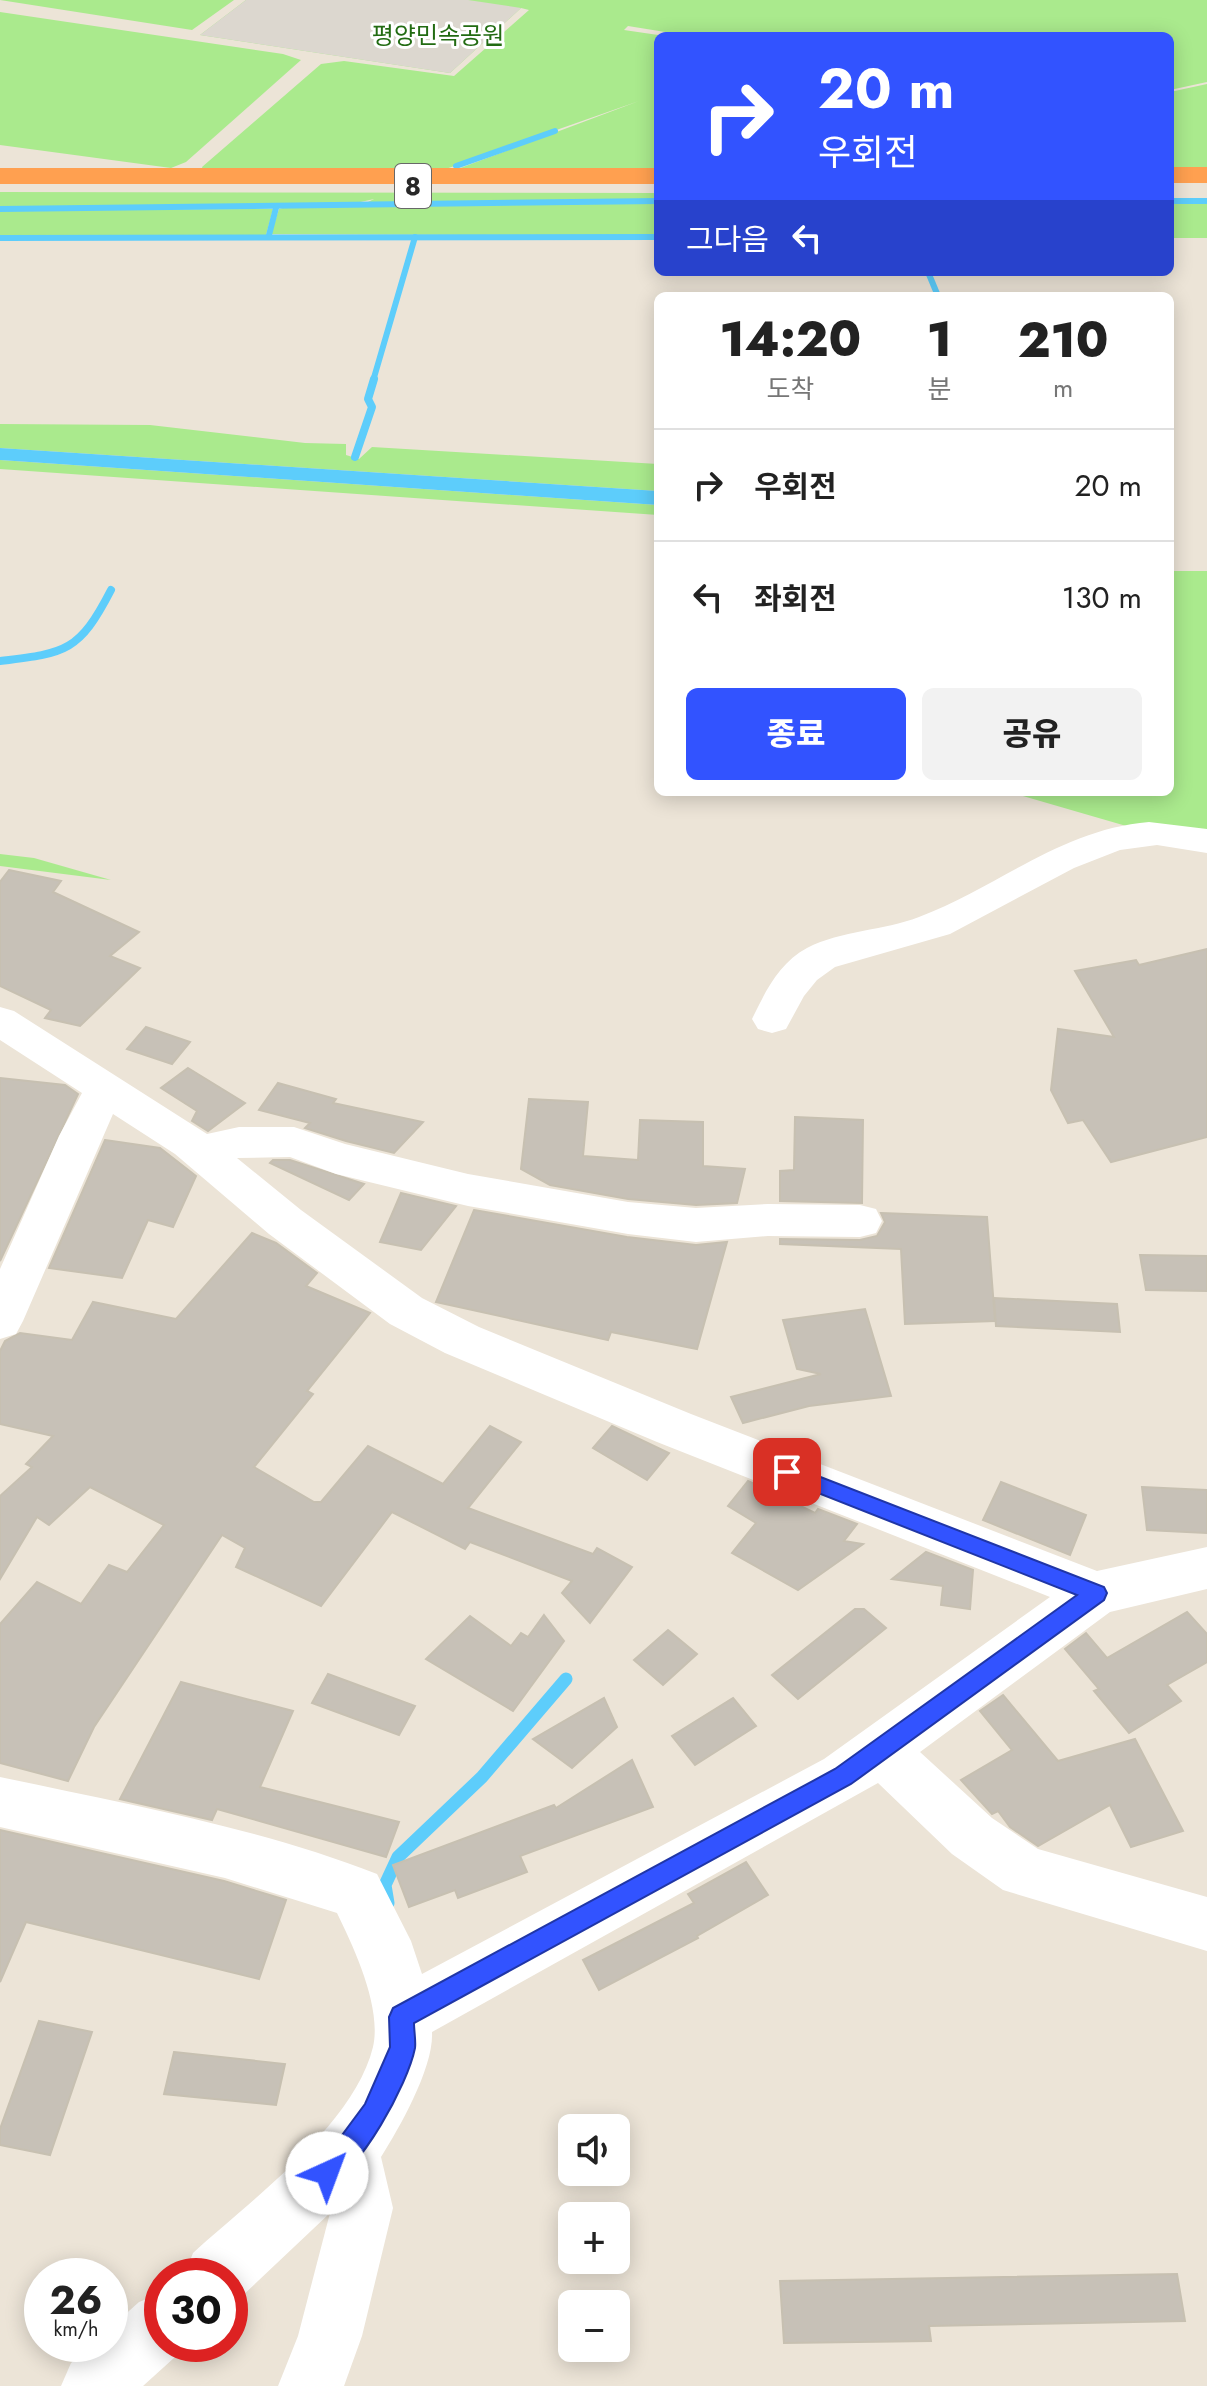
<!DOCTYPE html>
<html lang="ko">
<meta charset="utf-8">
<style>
body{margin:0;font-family:Jost,"Noto Sans KR",sans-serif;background:#f2f2f2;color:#222;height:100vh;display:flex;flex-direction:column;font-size:30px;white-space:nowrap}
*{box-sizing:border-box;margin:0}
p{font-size:26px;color:#767676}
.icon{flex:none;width:44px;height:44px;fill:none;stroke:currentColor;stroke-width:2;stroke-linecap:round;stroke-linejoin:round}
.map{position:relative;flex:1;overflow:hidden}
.details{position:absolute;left:654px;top:292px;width:520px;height:504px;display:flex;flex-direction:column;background:#fff;border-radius:12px;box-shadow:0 4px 20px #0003}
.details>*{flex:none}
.top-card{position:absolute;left:654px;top:32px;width:520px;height:244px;border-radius:12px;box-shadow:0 4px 20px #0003;background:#3253ff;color:#fff;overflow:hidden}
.controls{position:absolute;left:558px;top:2114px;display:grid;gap:16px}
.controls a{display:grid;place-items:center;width:72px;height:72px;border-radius:12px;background:#fff;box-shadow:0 4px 20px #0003;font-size:40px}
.speed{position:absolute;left:24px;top:2258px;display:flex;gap:16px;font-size:40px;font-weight:700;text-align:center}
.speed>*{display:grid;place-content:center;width:104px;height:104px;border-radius:50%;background:#fff;box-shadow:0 4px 20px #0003;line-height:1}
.speed small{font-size:20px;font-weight:400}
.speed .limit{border:12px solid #d22;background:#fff;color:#111}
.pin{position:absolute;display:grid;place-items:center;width:68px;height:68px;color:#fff;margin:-34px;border-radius:16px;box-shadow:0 4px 12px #0006}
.me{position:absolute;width:88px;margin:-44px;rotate:43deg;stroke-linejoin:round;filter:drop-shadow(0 0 6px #0008)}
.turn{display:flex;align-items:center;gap:28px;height:168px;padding:0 32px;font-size:36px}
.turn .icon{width:104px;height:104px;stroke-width:2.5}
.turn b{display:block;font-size:56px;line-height:68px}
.then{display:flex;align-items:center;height:76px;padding:0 32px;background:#0003;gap:16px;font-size:30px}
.eta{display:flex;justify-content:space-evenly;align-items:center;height:136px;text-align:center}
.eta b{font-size:48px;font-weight:800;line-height:56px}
.primary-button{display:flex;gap:16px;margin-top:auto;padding:16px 32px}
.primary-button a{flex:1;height:92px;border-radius:12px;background:#3253ff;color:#fff;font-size:32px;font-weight:800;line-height:92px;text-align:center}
.primary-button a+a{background:#f2f2f2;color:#222}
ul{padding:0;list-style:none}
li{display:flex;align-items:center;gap:24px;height:112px;padding:0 32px;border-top:2px solid #e0e0e0}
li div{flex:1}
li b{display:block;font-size:30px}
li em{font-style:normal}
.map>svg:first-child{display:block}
.green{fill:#aaea8d}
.plaza{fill:#dcd7cf}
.water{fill:#5dcdfb}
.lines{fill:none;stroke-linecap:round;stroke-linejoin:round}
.stream-far2{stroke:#5dcdfb;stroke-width:6}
.stream-far1{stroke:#5dcdfb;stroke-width:8}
.stream{stroke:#5dcdfb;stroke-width:13}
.building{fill:#c7c1b7;stroke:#c7c0b1;stroke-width:2}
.minor{fill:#fff;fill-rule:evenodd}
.highway{fill:#ffa050;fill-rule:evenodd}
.route{fill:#3253ff;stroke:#2036a6;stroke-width:2}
.labels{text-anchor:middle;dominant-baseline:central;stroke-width:6;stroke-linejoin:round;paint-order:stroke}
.far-park-label{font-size:24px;fill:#226b12;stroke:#fff}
.shield{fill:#fff;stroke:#686868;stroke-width:2}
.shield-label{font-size:26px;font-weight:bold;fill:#282828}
</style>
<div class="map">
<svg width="1207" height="2386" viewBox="0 0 1207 2386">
<rect width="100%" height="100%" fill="#ece4d7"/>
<g class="green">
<path d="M0 0H234L192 30Z"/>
<path d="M246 0H1207V82L1170 90V36H690L628 26 624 30 665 36H658V170H455L639 101 440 171 203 170 202 167 321 64 344 61 454 76 529 10 521 8 450 73 200 35Z"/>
<path d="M0 12 283 54 301 60 186 162 171 168 0 145Z"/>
<path d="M1207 84V169H1170V92Z"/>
<path d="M0 192 658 193V200L364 204 374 199 347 205 276 208H0Z"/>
<path d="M658 202V236L271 234 279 209 286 207Z"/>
<rect x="1170" y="202" width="37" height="36"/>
<path d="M273 209 266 235H258L105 240 0 237V210Z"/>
<path d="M0 424 150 425 305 443 346 444V455L359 459 372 447 658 464V491L0 448Z"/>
<path d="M0 460 658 505V515L0 469Z"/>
<path d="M1170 571H1207V837L1140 830 1009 792H1170Z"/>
<path d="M0 854 34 858 111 880 0 866Z"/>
</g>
<path class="plaza" d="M246 0H468L521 8 450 73 200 35Z"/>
<path class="water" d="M0 448 658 491V505L0 460Z"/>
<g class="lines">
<g class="stream-far2">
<path d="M456 166 555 131"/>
<path d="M1170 201H1207"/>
<path d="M0 209 658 201"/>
<path d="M269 235 276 208"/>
<path d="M0 238 658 237"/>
<path d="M928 272 938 296"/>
<path d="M373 381 415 237"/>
</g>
<g class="stream-far1">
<path d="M355 457 372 407 368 399 374 379"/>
<path d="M0 661C66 653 79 652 111 590"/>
</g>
<path class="stream" d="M388 1903 385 1885 398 1857 482 1777 566 1679"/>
</g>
<g class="building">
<path d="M9 870 61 881 53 892 139 932 110 956 140 968 80 1026 45 1018 51 1010 0 986V882Z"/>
<path d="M1207 949V1137L1111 1162 1083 1120 1068 1123 1051 1090 1058 1029 1114 1037 1075 971 1136 960 1139 965Z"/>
<path d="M146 1027 190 1042 172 1064 127 1049Z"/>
<path d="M188 1068 245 1103 208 1131 192 1121 197 1111 161 1088Z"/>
<path d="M0 1078 65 1085 78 1094 0 1261Z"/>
<path d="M278 1083 336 1099 333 1103 423 1122 394 1153 346 1141 305 1128 310 1123 259 1110Z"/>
<path d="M529 1099 588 1102 583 1156 638 1160 640 1120 703 1122V1166L745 1169 737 1203 696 1205 628 1199 550 1185 521 1169Z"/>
<path d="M795 1117 863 1120 862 1203 780 1201V1171L794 1170Z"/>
<path d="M105 1140 160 1148 196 1176 173 1227 148 1220 122 1278 49 1268Z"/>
<path d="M273 1160H290L364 1184 349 1200 270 1163Z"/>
<path d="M401 1193 456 1206 421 1250 380 1242Z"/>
<path d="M474 1210 627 1237 696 1245 727 1242 697 1349 611 1332 608 1340 436 1302Z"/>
<path d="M881 1213 987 1217 995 1321 905 1324 901 1249 780 1244V1239L860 1240 877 1236 885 1222Z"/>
<path d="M252 1233 276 1243 317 1273 306 1286 370 1313 307 1391 313 1394 254 1467 314 1502H321L368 1446 443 1484 490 1426 521 1442 468 1508 593 1554 597 1548 632 1567 590 1623 562 1593 572 1581 470 1542 465 1549 392 1512 321 1606 236 1567 245 1548 222 1535 94 1727 68 1781 0 1763V1624L37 1582 81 1604 109 1565 127 1572 164 1525 90 1487 49 1525 37 1517 0 1579V1496L32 1467 26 1464 53 1436 0 1424V1351L5 1341 20 1333 72 1340 93 1302 176 1319Z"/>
<path d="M1140 1255 1207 1256V1291L1146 1290Z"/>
<path d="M994 1298 1117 1304 1120 1332 996 1326Z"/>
<path d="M865 1309 891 1396 809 1406 743 1423 731 1397 821 1374 797 1369 783 1320Z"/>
<path d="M612 1426 669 1453 647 1480 593 1448Z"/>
<path d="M748 1481 815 1513 818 1509 857 1524 844 1541 863 1544 798 1590 732 1553 756 1523 728 1506Z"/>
<path d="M1001 1482 1086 1515 1070 1555 983 1520Z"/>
<path d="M1142 1487 1207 1490V1533L1147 1530Z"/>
<path d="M926 1552 973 1570 970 1609 941 1605 943 1586 892 1579Z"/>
<path d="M855 1609H864L886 1628 798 1699 772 1675Z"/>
<path d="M1187 1612 1207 1634V1662L1167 1685 1181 1701 1129 1733 1094 1691 1099 1689 1065 1649 1086 1633 1107 1658Z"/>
<path d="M544 1615 564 1641 513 1711 426 1659 470 1616 511 1646 521 1633 528 1637Z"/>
<path d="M668 1630 697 1654 663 1685 634 1660Z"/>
<path d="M328 1674 415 1706 399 1735 312 1703Z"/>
<path d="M181 1682 293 1711 260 1787 399 1822 386 1857 217 1809 212 1820 120 1799Z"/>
<path d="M1003 1695 1058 1761 1135 1739 1183 1831 1131 1847 1110 1805 1038 1846 1010 1827 998 1811 992 1814 961 1780 1012 1750 980 1711Z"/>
<path d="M604 1698 617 1727 572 1768 533 1739Z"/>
<path d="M733 1698 756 1726 695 1765 672 1736Z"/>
<path d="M632 1760 653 1807 520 1856 527 1872 458 1898 455 1890 409 1907 393 1865 554 1805 556 1808Z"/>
<path d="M0 1830 224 1881 286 1900 259 1979 26 1922 0 1982Z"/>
<path d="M746 1862 768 1895 697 1936 698 1938 599 1990 583 1960 694 1903 688 1894Z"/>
<path d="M39 2021 92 2032 50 2155 0 2145V2129Z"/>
<path d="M174 2052 285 2064 276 2105 164 2094Z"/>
<path d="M1177 2274 1185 2321 929 2326 931 2341 784 2343 780 2281Z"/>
</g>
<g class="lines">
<g class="minor">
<path d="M1149 822 1207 829V853L1157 845 1120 850 1074 868 950 934 835 967 817 980 804 996 786 1029 772 1033 758 1029 752 1019C765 992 779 963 807 948 842 930 883 931 919 917 998 887 1062 829 1149 822Z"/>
<path d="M0 1007 14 1011 207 1134 239 1127H294L345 1144 468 1174 628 1202 696 1208 768 1204 860 1205 876 1209 882 1221 876 1233 860 1237 768 1236 696 1242 628 1234 468 1206 336 1174 290 1157 237 1158 301 1210 422 1298 479 1327 691 1414 1097 1571 1207 1547V1589L1110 1612 920 1752 992 1818 1038 1849 1207 1897V1951L1003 1890 952 1854 878 1783 432 2032C434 2067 400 2127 381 2157L393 2208 362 2336 344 2386H278L298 2336 330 2213 239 2299 230 2302V2276H184L193 2253C250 2201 354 2125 373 2047 382 2007 354 1948 337 1913L225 1878 0 1827V1777C127 1804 256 1827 377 1874L411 1941 422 1974 824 1759 1050 1597 657 1442 445 1353 390 1324 269 1234 175 1154 113 1114 23 1321 16 1334 0 1339V1269L59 1136 82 1093 0 1040Z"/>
<path d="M162 2293V2344H186L185 2348 143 2386H61L71 2363 92 2344H110V2328L139 2302Z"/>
</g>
<g class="highway">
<rect x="1170" y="167" width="37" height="16"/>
<rect x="0" y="168" width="658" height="16"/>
</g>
</g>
<path class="route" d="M787 1464 1104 1587 1107 1593 1104 1600 851 1784 414 2023C414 2031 416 2041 415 2048 408 2084 360 2172 327 2185L318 2182 314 2173 365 2104 390 2047 389 2017 393 2008 835 1769 1077 1595 780 1478 777 1472 780 1466Z"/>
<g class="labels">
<g class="far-park-label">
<text x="438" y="35">평양민속공원</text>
</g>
<rect class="shield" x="395" y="164" width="36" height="44" rx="6"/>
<g class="shield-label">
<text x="413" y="186">8</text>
</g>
</g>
</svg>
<div class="controls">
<a><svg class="icon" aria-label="sound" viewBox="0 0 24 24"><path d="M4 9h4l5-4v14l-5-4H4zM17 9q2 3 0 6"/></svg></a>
<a>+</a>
<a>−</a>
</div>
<div class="speed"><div>26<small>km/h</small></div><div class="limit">30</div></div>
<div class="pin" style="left:787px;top:1472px;background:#d93025"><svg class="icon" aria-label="arrive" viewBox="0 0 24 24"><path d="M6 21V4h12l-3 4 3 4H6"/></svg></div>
<svg class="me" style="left:327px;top:2173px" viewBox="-20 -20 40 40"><circle r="19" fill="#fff"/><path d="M0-13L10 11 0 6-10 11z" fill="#3253ff"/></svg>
<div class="top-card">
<div class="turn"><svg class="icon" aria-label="right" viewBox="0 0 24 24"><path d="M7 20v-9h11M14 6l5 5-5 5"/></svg><div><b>20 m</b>우회전</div></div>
<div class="then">그다음<svg class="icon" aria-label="left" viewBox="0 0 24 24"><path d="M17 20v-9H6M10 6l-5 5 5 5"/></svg></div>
</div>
<section class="details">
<div class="eta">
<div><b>14:20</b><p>도착</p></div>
<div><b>1</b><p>분</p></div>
<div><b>210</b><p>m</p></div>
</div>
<ul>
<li><svg class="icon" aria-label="right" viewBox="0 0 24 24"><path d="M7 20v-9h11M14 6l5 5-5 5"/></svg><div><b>우회전</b></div><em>20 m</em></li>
<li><svg class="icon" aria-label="left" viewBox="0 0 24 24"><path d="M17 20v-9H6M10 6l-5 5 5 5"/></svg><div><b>좌회전</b></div><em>130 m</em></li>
</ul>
<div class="primary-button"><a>종료</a><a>공유</a></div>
</section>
</div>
